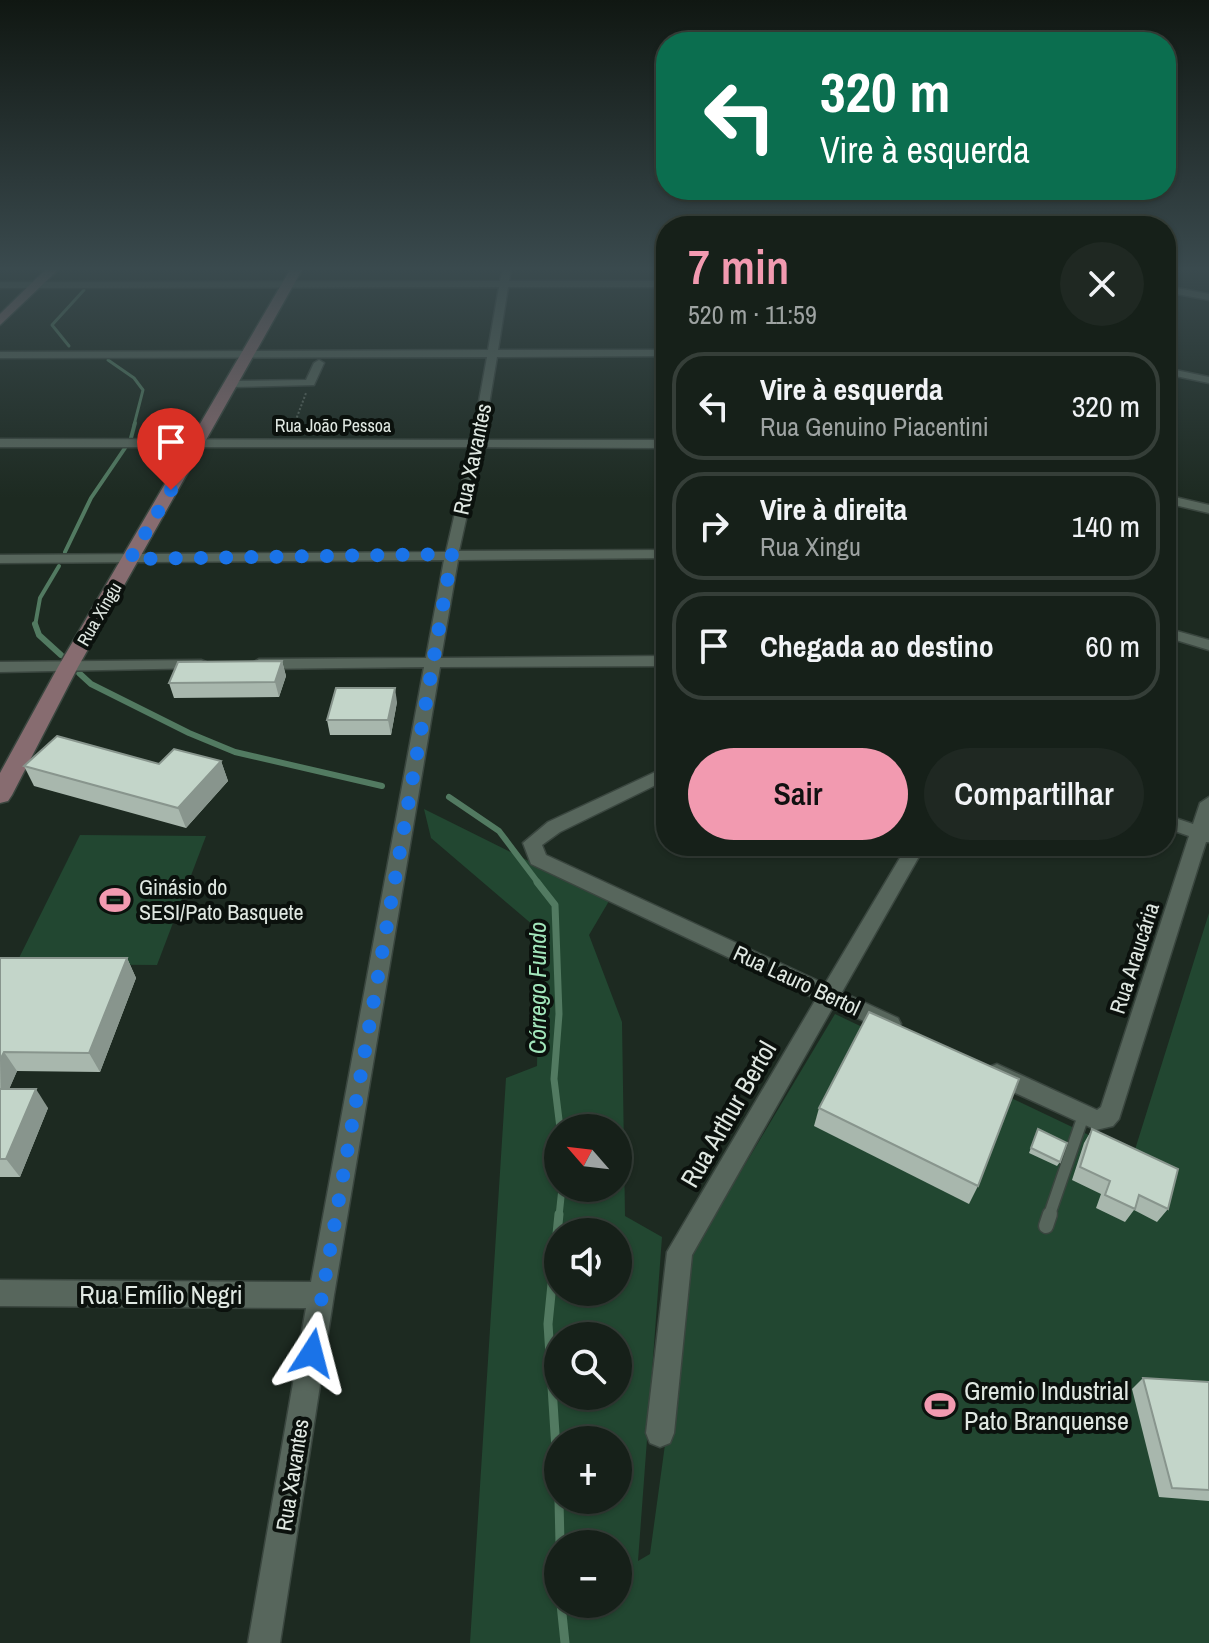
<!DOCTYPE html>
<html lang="pt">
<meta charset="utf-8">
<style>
body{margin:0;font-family:"Archivo Narrow",sans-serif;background:#1f2822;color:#f1f3f6;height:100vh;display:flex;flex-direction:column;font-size:30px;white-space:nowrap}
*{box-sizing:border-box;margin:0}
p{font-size:26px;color:#9ea3a2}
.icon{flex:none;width:44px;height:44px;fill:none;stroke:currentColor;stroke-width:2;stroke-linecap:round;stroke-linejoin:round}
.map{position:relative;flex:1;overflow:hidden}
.side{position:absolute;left:656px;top:216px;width:520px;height:640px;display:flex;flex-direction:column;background:#162019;border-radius:32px;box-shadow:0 2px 6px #0004,0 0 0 2px #353e38}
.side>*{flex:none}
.guide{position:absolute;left:656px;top:32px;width:520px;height:168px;border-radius:32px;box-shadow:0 2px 6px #0004,0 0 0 2px #353e38;background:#0b6e4f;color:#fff;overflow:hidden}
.needle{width:52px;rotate:298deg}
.controls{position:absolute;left:544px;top:1114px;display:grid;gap:16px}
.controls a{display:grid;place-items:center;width:88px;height:88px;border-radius:50%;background:#162019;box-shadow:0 2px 6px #0004,0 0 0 2px #353e38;font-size:40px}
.pin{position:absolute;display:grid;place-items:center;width:68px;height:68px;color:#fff;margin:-82px -34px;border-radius:50% 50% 50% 0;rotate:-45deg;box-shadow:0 0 8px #0007}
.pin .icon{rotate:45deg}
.me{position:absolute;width:88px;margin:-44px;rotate:9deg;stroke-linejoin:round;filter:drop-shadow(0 0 6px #0008)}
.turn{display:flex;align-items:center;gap:28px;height:168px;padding:0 32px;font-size:36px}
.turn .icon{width:104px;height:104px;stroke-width:2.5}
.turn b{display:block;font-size:56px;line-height:68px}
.round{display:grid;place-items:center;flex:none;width:84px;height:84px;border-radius:42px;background:#1f2822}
.overview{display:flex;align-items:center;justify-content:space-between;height:136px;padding:0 32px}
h1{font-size:48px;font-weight:600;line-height:60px;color:#f29ab0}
.action{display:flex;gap:16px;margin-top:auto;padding:16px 32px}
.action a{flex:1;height:92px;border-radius:48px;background:#f29ab0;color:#111;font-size:32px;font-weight:600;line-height:92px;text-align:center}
.action a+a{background:#1f2822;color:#f1f3f6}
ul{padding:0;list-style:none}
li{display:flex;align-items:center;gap:24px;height:108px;margin:0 16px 12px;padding:0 16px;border:4px solid #353e38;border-radius:32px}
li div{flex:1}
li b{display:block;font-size:30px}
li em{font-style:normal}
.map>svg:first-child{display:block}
.green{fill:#224731;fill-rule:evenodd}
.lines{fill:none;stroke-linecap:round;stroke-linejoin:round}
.stream-far4{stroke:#527a61;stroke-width:3}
.stream-far3{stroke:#527a61;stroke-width:4}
.stream-far2{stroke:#527a61;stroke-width:6}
.stream-far1{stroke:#527a61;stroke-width:7}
.stream{stroke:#527a61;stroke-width:9}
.lane-far1-casing{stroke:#3a463f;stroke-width:14}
.lane-casing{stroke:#3a463f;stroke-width:17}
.street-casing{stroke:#3a463f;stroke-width:3}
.secondary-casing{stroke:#3a463f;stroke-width:3}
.path-far1{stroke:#58645c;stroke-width:2;stroke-dasharray:2 2;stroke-linecap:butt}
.path{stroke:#58645c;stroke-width:3;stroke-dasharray:3 3;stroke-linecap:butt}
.lane-far1{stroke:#57665c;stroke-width:11}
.lane{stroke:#57665c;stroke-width:14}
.street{fill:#57665c;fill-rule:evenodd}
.secondary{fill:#876c70;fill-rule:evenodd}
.wall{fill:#a8b7ad}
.shaded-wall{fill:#88958d}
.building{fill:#c3d5c9;stroke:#88958d;stroke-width:2}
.route{stroke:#1a73e8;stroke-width:14;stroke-dasharray:0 25.2}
.labels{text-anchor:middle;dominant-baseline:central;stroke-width:8;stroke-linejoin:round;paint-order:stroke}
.far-street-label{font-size:18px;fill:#e0e8e2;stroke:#0b110d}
.street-label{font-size:22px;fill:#e0e8e2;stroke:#0b110d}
.poi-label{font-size:22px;fill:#e0e8e2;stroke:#0b110d;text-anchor:start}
.water-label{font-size:24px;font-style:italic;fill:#a2e6bb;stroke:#0b110d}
.near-street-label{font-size:26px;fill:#e0e8e2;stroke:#0b110d}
.near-poi-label{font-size:26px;fill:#e0e8e2;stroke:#0b110d;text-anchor:start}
</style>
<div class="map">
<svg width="1209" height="1643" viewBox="0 0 1209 1643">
<rect width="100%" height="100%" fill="#1d2a21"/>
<g class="green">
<path d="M424 809 609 901 589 935 622 1022 625 1216 662 1237 638 1561 650 1554 691 1255 835 1014 1133 1156 1209 913V1643H470L506 1078 537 1066 540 931 431 838ZM558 1128H618V1188H558ZM558 1232H618V1292H558ZM558 1336H618V1396H558ZM558 1440H618V1500H558ZM558 1544H618V1604H558Z"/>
<path d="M80 835 206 836 157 965 16 964Z"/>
</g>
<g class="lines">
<g class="stream-far4">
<path d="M69 346 52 325 84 290"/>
<path d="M108 360 134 378 143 390 134 425"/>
</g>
<g class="stream-far3">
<path d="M131 438 135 423"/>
<path d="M65 552 91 498 125 448"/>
<path d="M35 626 40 598 59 566"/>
</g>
<g class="stream-far2">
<path d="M35 624 39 635 61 655"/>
<path d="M79 673 91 684 189 733 235 752 382 786"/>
<path d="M449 797 499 831 539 884"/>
</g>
<g class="stream-far1">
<path d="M537 882 555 905 559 1014 554 1079 560 1128"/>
<path d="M559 1216 562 1188"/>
</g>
<g class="stream">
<path d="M558 1481 548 1324 559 1214"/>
<path d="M559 1500 560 1544"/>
<path d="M561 1604 565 1643"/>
</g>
<g class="lane-far1-casing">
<path id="lane-far1" d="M1049 1216 1084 1114"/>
</g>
<g class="lane-casing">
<path id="lane" d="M1046 1226 1050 1214"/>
</g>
<g class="street-casing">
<g id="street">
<path d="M503 268H511L509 281H666V287H508L498 350H666V356L497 357 483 440H666V448L482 447 459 551 666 550V558L458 560 441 658 666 656V666L440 667 334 1295 280 1643H248L306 1308 0 1306V1280L311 1282 424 667 259 669 251 664 259 659 426 658 444 560 0 563V555L446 552 470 447H0V439L472 440 487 357 0 358V352L488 350 499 287 0 288V282L500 281Z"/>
<path d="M1166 286 1209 294V300L1166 292Z"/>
<path d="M319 360 324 363 314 385 233 387 228 384 233 381 306 380 314 363Z"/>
<path d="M1166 368 1209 377V383L1166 374Z"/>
<path d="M1166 495 1209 505V513L1166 503Z"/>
<path d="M1166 628 1209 640V650L1166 637Z"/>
<path d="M201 660 206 662 209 665 206 668 0 672V662Z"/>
<path d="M666 767V780L560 832 542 845 546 855 825 984 907 846H925L842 992 898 1018 901 1024 898 1030 890 1033 833 1007 692 1255 674 1433 670 1443 660 1447 650 1443 646 1433 667 1252 816 999 531 864 523 843 548 822Z"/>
<path d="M1209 797V842H1206L1119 1119 1113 1126 1096 1130 989 1081 986 1074 989 1067 997 1064 1097 1110 1101 1107 1189 836 1166 828V815L1193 824 1200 803Z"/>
</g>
</g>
<g class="secondary-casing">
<g id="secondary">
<path d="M47 268H60L0 325V314Z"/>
<path d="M291 268H303L78 667 12 795 8 801 0 803V773L58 667Z"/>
</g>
</g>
<path class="path-far1" d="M294 425 306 393"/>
<path class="path" d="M292 429 294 423"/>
<use href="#lane-far1" class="lane-far1"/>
<use href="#lane" class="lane"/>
<use href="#street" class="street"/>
<use href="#secondary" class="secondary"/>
</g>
<g class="wall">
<path d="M282 661 286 676 279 697 174 698 169 683Z"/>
<path d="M397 702 391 735H330L327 720Z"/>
<path d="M221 761 228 781 186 828 34 786 24 766 159 764Z"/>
<path d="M0 958H127L136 978 100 1072 17 1071 9 1089 48 1108 20 1177H0Z"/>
<path d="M819 1108 978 1186 969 1204 814 1126Z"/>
<path d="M1038 1129 1060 1162 1057 1166 1029 1153Z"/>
<path d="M1092 1129 1168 1209 1157 1222 1134 1210 1125 1222 1096 1208 1101 1194 1072 1180 1084 1143Z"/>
<path d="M1143 1378 1209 1382V1501L1159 1497 1132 1389Z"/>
</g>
<g class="shaded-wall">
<path d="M282 661 286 676 279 697 275 682Z"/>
<path d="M395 688 397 702 391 735 388 720Z"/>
<path d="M221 761 228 781 186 828 178 808Z"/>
<path d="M127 958 136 978 100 1072 89 1053Z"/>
<path d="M4 1052 17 1071 1 1108 0 1060Z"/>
<path d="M36 1089 48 1108 20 1177 6 1159Z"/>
</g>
<g class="building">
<path d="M282 661 275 682 169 683 178 662Z"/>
<path d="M336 688H395L388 720H327Z"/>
<path d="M57 736 159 764 174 749 221 761 178 808 24 766Z"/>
<path d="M0 958H127L89 1053 4 1052 0 1060Z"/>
<path d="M869 1012 1019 1079 978 1186 819 1108Z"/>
<path d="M0 1089H36L6 1159H0Z"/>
<path d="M1038 1129 1067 1143 1060 1162 1031 1148Z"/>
<path d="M1092 1129 1178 1169 1168 1209 1139 1195 1135 1209 1105 1195 1110 1181 1080 1167Z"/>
<path d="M1143 1378 1209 1382V1490L1172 1488Z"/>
</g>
<linearGradient id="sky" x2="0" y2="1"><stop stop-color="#101712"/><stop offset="0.54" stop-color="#3a4a4e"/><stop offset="1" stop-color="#3a4a4e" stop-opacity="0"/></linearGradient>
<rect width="1209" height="498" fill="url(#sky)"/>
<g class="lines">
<path class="route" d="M171 490 130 559 452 554 312 1353"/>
</g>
<defs>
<g id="stadium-bare" transform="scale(2.4)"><path d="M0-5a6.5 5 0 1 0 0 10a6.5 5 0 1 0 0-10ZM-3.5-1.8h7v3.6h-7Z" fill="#f29ab0" stroke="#0b110d" stroke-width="2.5" paint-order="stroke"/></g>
</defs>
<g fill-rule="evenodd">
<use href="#stadium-bare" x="115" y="900"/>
<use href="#stadium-bare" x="940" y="1405"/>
</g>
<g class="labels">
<g class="far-street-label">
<text x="333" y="425">Rua João Pessoa</text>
<text transform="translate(99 614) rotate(-60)">Rua Xingu</text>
</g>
<g class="street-label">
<text transform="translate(472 459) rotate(-78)">Rua Xavantes</text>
<text transform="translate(1134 958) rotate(-72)">Rua Araucária</text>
<text transform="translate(797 980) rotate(25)">Rua Lauro Bertol</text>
<text transform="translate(292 1475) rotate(-81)">Rua Xavantes</text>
</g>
<g class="poi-label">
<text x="139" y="887">Ginásio do<tspan x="139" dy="25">SESI/Pato Basquete</tspan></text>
</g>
<g class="water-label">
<text transform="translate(537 988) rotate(-90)">Córrego Fundo</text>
</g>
<g class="near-street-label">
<text transform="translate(728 1114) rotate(-60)">Rua Arthur Bertol</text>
<text x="161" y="1294">Rua Emílio Negri</text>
</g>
<g class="near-poi-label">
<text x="964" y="1390">Gremio Industrial<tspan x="964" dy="30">Pato Branquense</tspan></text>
</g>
</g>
</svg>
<div class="controls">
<a><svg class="needle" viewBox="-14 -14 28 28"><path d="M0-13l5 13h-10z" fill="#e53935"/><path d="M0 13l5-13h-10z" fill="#9ea3a2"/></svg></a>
<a><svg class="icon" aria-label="sound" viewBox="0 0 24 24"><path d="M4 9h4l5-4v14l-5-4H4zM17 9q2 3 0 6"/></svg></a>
<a><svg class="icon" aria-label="search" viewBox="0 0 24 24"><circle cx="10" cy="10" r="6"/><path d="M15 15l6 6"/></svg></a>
<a>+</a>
<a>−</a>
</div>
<div class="pin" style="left:171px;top:490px;background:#d93025"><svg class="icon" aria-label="arrive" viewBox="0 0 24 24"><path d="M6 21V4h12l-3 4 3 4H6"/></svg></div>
<svg class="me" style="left:312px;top:1353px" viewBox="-20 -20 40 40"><path d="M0-17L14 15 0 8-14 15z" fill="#1a73e8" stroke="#fff" stroke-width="4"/></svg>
<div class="guide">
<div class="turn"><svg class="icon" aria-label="left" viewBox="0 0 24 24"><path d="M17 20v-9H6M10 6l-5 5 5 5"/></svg><div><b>320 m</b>Vire à esquerda</div></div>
</div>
<section class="side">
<div class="overview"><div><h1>7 min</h1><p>520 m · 11:59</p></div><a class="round"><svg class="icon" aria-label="close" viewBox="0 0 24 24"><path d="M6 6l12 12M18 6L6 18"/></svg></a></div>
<ul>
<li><svg class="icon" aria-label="left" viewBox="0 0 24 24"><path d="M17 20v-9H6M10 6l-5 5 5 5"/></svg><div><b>Vire à esquerda</b><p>Rua Genuino Piacentini</p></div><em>320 m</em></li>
<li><svg class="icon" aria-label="right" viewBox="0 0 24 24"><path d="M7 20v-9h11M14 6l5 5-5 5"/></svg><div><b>Vire à direita</b><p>Rua Xingu</p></div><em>140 m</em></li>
<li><svg class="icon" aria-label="arrive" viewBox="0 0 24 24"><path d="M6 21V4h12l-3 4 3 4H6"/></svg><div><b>Chegada ao destino</b></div><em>60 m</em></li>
</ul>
<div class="action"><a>Sair</a><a>Compartilhar</a></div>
</section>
</div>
